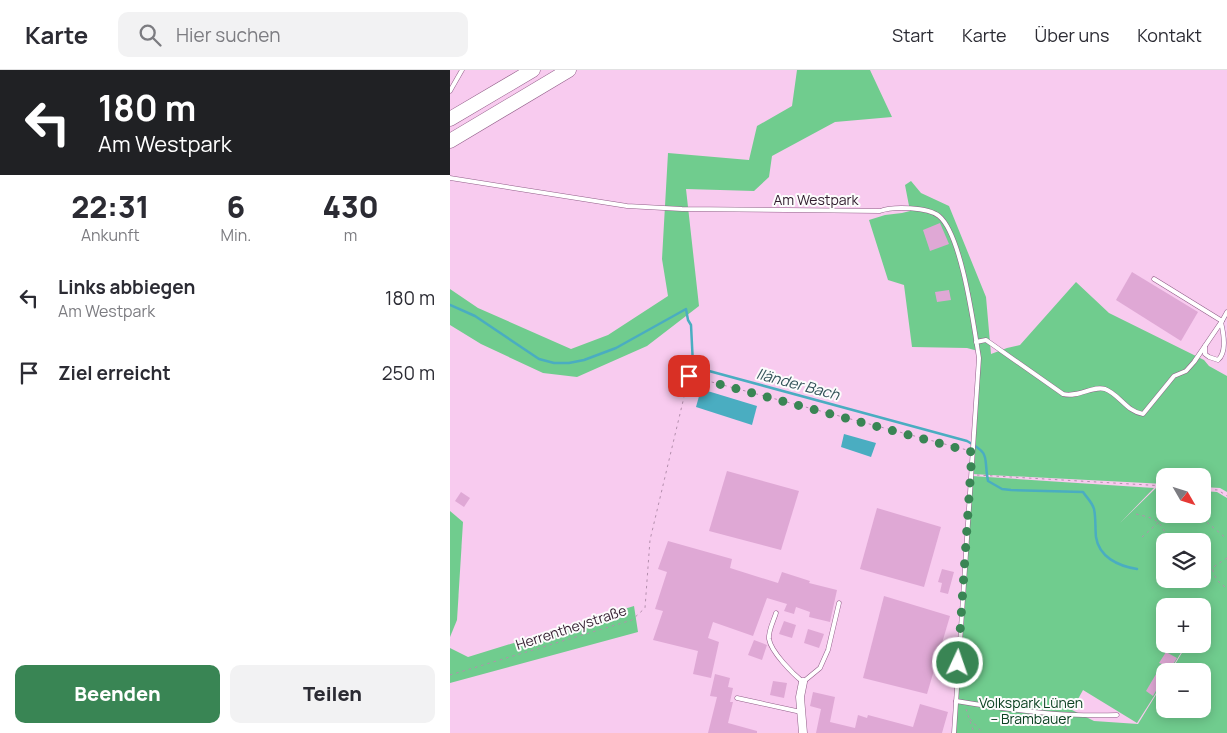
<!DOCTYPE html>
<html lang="de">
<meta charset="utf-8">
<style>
body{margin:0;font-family:Manrope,sans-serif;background:#f2f2f3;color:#2b2b33;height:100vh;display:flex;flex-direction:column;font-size:19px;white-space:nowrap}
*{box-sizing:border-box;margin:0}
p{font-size:16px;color:#7c7c81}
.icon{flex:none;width:28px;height:28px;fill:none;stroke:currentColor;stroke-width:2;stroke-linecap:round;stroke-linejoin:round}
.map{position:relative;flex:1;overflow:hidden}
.drawer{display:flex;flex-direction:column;background:#fff;width:450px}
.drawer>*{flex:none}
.hud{background:#202124;color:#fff;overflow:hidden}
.needle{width:32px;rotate:129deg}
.fabs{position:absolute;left:706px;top:398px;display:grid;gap:10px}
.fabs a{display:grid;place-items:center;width:55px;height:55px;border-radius:10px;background:#fff;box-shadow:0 2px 12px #0003;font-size:25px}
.pin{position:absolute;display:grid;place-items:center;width:42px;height:42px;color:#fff;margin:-21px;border-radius:10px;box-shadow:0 2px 8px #0006}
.me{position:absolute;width:55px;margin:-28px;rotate:3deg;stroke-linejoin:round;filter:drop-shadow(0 0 4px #0008)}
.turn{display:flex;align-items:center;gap:18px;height:105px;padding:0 15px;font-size:22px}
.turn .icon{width:65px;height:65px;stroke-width:2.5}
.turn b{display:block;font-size:35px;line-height:42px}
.eta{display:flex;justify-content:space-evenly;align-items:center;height:85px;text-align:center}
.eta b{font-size:30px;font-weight:800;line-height:35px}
.action{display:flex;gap:10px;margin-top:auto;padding:10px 15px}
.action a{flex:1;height:58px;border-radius:10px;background:#398554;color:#fff;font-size:20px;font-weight:800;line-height:58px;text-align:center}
.action a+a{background:#f2f2f3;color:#2b2b33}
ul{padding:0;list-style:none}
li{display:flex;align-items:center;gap:15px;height:75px;padding:0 15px}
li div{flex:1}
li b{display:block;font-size:19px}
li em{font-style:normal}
header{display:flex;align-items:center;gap:30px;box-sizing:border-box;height:70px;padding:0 25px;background:#fff;border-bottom:1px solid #e1e1e2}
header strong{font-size:24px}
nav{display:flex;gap:28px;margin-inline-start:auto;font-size:18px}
.search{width:350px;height:45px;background:#f2f2f3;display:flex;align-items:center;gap:12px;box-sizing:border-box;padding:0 18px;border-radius:10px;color:#7c7c81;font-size:19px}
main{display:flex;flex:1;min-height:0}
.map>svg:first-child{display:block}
.green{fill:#70cc8e;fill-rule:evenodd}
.water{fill:#4aadc1}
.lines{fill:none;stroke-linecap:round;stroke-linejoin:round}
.stream{stroke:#4aadc1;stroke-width:2.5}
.building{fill:#dfa8d5}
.lane-casing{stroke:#915e88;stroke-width:5}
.street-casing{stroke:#915e88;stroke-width:9}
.highway-casing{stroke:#915e88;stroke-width:15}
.path{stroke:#b48fad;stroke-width:1;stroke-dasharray:2.5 4;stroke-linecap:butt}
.lane{stroke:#fff;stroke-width:4}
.street{stroke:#fff;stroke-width:8}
.highway{stroke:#fff;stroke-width:14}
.route{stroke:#398554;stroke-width:9;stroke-dasharray:0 16.2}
.labels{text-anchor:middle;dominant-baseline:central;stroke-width:4;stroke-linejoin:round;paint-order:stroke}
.street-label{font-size:14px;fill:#321d2f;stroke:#fcfcfc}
.park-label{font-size:14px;fill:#0b4021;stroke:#fcfcfc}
.water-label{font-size:15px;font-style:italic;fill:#335259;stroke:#fcfcfc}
</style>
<header>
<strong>Karte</strong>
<div class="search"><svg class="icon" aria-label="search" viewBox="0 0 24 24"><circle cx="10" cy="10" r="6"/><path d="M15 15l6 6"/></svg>Hier suchen</div>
<nav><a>Start</a><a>Karte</a><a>Über uns</a><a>Kontakt</a></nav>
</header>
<main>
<section class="drawer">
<div class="hud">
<div class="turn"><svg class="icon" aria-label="left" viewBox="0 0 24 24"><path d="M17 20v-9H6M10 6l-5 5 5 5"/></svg><div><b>180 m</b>Am Westpark</div></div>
</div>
<div class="eta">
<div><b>22:31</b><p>Ankunft</p></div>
<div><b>6</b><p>Min.</p></div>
<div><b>430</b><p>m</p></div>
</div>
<ul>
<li><svg class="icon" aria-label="left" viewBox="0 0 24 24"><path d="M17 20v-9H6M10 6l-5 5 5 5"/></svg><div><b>Links abbiegen</b><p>Am Westpark</p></div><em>180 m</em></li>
<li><svg class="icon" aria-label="arrive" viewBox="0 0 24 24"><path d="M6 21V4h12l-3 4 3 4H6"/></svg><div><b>Ziel erreicht</b></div><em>250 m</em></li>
</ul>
<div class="action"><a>Beenden</a><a>Teilen</a></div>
</section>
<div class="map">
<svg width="777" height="663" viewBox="0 0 777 663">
<rect width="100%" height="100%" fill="#f8cbef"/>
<g class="green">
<path d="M347 0H420L442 47 385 52 322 86 319 107 304 121 236 119 249 236 197 276 127 307 93 303 31 274 0 255V219L28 238 121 279 158 265 218 226 212 189 218 83 299 90 307 56 342 36Z"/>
<path d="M461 111 471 123 499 136 536 227 541 284 557 278 570 275 626 212 659 243 754 290 759 296 777 306V422L770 418 753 417 752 406H715V414L522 404 528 281 517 278 462 277 454 215 438 210 419 150 435 145 452 143 460 141 455 115Z"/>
<path d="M522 406 704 418 670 453 706 418 715 419V444H752L753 421 767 422 777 428V663H504ZM715 471H752V509H715ZM715 536H752V574H721L733 581 721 601H752V639H715V610L688 654 644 651 622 640 633 620 687 653 715 609V601H720L732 581 719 574H715Z"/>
<path d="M0 441 13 452 7 550 0 567Z"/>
<path d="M184 536 188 562 0 613V578L18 587Z"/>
</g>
<g class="water">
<path d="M251 319 307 336 302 355 246 337Z"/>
<path d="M394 364 426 373 421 387 391 377Z"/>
</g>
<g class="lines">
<path class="stream" d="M0 235 25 246 89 289 104 293H119L134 290 166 278 236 239 238 250 241 255 243 295 248 298 517 371C542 385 533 386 538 411L552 419 561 420 633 422C637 428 642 432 644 439 646 448 645 458 646 467 649 487 668 496 687 499"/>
</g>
<g class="building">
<path d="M490 153 499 174 480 181 473 160Z"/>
<path d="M682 202 748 242 731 271 666 230Z"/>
<path d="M499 220 501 230 487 232 485 222Z"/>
<path d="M277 401 349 421 331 480 259 461Z"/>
<path d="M11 422 20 428 14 437 5 431Z"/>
<path d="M427 438 491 457 474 517 410 499Z"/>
<path d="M218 471 282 489 280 498 328 513 332 502 360 511 359 513 387 520 380 552 359 547 360 542 346 537 344 544 334 541 337 534 317 528 303 566 263 552 258 568 269 572 261 608 243 604 248 581 203 570 213 541 205 539 217 502 208 499Z"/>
<path d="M492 499 504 502 498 524 490 522 492 513 488 512Z"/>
<path d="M434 526 500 546 477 624 413 608Z"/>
<path d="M334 551 346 555 342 568 329 564Z"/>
<path d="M358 559 374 564 369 578 354 573Z"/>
<path d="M304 570 317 575 312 590 298 585Z"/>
<path d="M716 582 727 588 719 601H715V605L703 626 696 621 712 594 709 593Z"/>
<path d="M265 604 280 608 278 617 283 618 280 632H283L278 653 307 661V663H258L267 627 260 626Z"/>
<path d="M323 611 337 613 334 628 320 625Z"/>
<path d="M363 622 385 627 380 652 405 658 408 645 417 648 418 645 463 657 470 634 498 642 492 663H366L371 639 360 636Z"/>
</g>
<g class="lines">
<g class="lane-casing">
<g id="lane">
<path d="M0 21 12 0"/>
<path d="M0 108 177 136 232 139 430 141C443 136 478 137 489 146 512 165 524 258 529 288L504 663"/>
<path d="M704 209 772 251 777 242"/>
<path d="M526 272 536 270 613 324C629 328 643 315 655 319 669 324 677 342 693 344L724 306 736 301 744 292 772 251"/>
<path d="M755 276V284L759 287 768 290C777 282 774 265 771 252"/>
<path d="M326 543C324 550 318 561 319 569 321 582 343 604 353 612L370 598 378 580 389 533"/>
<path d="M287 628 351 642"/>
<path d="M506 631C560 640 613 647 667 645"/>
</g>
</g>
<g class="street-casing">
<path id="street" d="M353 663 350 627 353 612"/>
</g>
<g class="highway-casing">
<g id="highway">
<path d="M0 49 83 0"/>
<path d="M0 71 119 0"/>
</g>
</g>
<g class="path">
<path d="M527 405 715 416"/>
<path d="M752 419 768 420 777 426"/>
<path d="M686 444C707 449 711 450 718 471"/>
<path d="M747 444 777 469"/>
<path d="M692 467 709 452"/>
<path d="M777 488 762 498C765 508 768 513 777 518"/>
<path d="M752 495 761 498"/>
<path d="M0 605 182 550 195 538 200 470 239 306 517 380"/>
<path d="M516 639 524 663"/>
<path d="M520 649 533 663"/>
<path d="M614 651 617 663"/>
</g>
<use href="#lane" class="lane"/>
<use href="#street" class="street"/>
<use href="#highway" class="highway"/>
</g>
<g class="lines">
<path class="route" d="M239 306 522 382 508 593"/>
</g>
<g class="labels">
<g class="street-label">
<text x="366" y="129">Am Westpark</text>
<text transform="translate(121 557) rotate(-18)">Herrentheystraße</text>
</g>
<g class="park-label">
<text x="581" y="632">Volkspark Lünen<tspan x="581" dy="16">– Brambauer</tspan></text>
</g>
<g class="water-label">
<text transform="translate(348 314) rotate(15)">Iländer Bach</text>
</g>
</g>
</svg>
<div class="fabs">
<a><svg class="needle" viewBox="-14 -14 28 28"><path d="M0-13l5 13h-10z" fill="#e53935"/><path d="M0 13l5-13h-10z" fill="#7c7c81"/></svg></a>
<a><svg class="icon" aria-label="layers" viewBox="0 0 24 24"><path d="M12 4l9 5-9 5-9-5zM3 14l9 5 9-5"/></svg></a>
<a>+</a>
<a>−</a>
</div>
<div class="pin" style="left:239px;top:306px;background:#d93025"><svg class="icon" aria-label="arrive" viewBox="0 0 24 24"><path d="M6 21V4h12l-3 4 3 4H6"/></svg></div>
<svg class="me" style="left:508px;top:593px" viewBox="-20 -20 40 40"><circle r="17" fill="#398554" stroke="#fff" stroke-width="3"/><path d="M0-11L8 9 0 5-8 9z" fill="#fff"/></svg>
</div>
</main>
